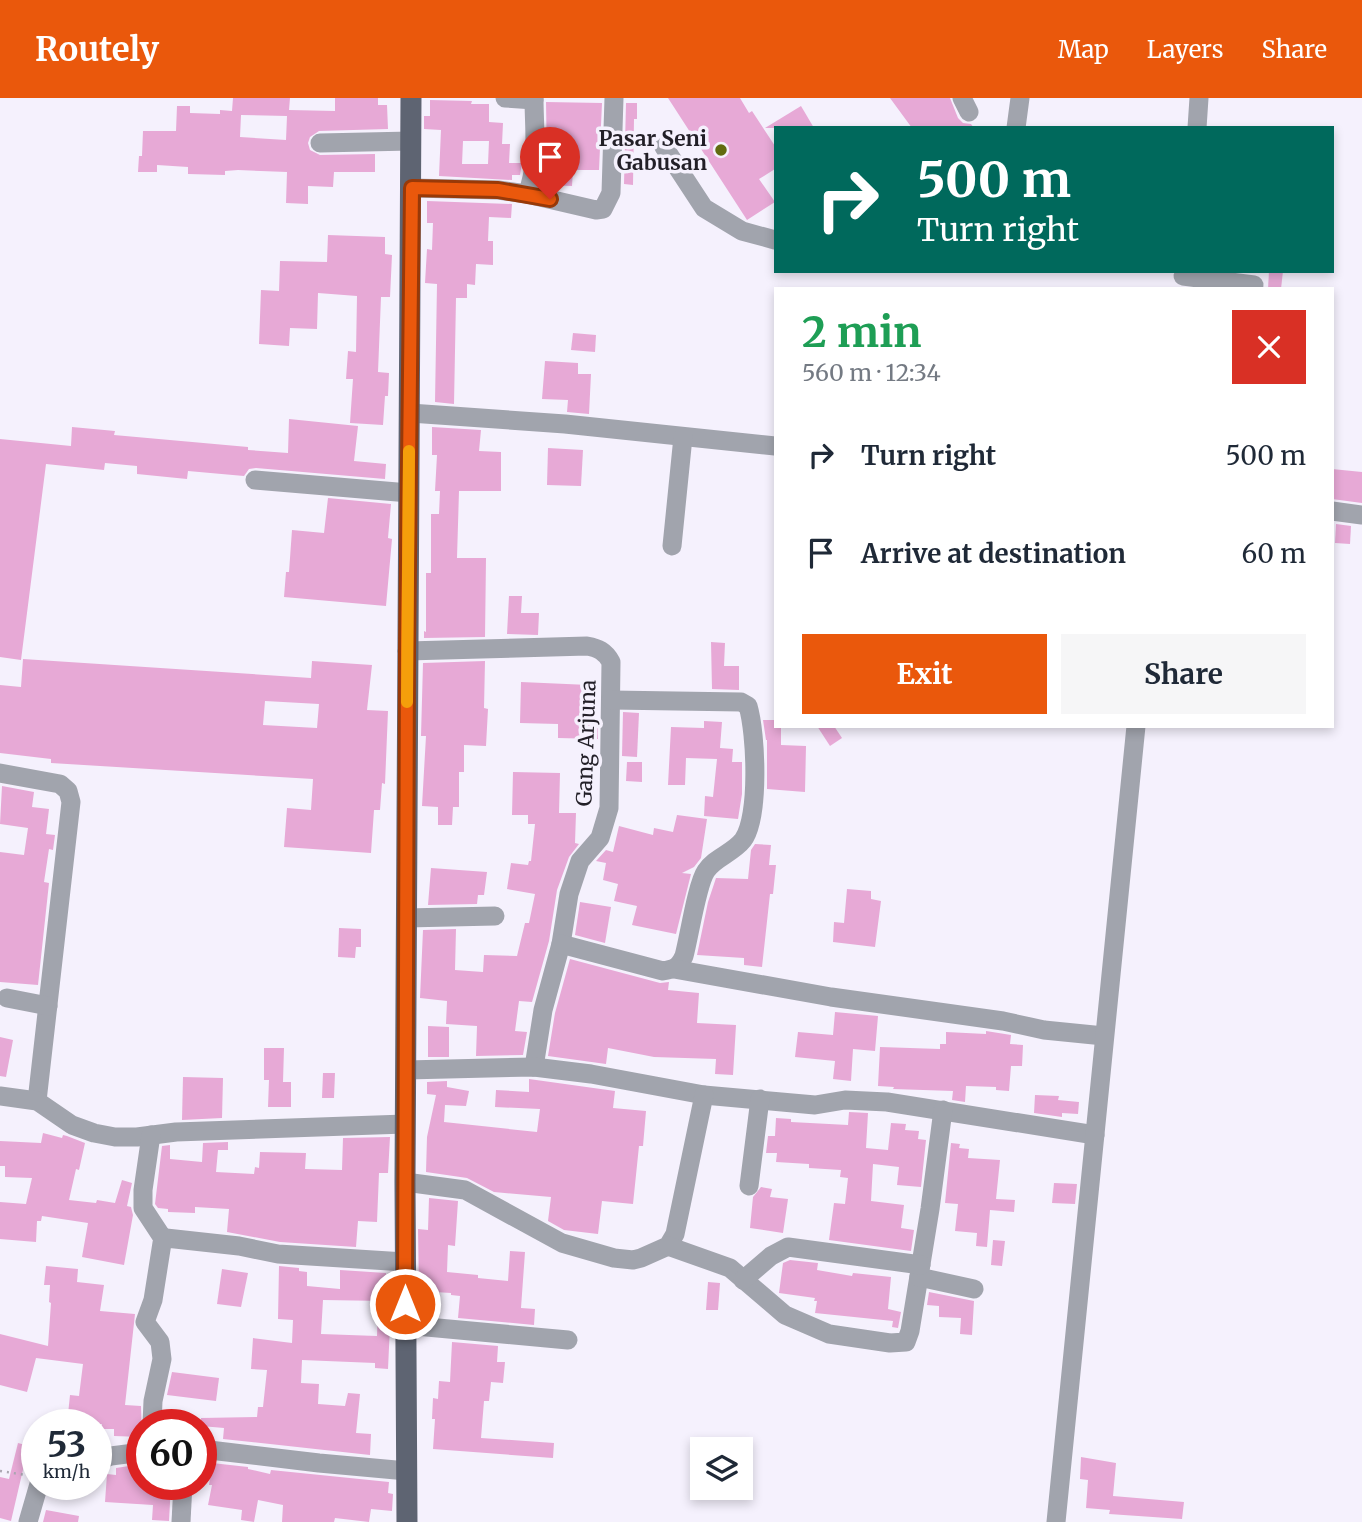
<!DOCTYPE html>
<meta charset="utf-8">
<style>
body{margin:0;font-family:Merriweather,serif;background:#f6f6f7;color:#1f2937;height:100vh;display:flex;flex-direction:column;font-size:26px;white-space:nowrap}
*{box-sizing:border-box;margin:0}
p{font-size:23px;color:#747a83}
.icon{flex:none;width:38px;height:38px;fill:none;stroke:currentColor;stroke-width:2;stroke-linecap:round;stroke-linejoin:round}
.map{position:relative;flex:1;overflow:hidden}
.details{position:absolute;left:774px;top:189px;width:560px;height:441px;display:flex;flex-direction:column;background:#fff;border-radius:0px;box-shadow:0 4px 10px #0003}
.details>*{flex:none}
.guide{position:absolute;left:774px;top:28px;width:560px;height:147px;border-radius:0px;box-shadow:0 4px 10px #0003;background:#00695c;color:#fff;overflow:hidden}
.buttons{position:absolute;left:690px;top:1339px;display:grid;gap:14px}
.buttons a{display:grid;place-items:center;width:63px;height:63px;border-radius:0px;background:#fff;box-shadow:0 4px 10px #0003;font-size:35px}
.speed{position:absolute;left:21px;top:1311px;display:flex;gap:14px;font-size:35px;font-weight:700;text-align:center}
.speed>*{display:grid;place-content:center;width:91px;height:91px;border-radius:50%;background:#fff;box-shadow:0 4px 10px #0003;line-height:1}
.speed small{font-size:18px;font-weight:400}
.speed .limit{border:10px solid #d22;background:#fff;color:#111}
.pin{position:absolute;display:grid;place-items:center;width:60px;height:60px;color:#fff;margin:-72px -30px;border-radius:50% 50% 50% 0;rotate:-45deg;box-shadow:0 0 7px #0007}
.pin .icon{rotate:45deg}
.me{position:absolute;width:77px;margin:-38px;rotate:0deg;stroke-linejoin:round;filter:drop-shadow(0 0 5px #0008)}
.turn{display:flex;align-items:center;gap:24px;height:147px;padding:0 28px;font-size:32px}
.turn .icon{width:91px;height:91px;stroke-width:2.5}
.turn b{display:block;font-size:49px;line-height:60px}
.round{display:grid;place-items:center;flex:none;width:74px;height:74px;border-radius:0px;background:#f6f6f7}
.head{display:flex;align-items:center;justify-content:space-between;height:119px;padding:0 28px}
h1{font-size:42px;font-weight:700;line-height:52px;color:#1e9e55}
.button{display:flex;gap:14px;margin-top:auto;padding:14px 28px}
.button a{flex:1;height:80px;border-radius:0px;background:#ea580c;color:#fff;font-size:28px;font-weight:700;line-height:80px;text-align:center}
.button a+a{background:#f6f6f7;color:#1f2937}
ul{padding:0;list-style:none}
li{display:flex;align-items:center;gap:21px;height:98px;padding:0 28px}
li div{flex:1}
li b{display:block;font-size:26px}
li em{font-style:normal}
header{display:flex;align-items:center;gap:42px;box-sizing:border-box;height:98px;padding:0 35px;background:#ea580c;color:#fff}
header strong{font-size:33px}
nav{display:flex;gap:38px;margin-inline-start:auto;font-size:24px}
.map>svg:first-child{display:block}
.building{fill:#e7a9d6;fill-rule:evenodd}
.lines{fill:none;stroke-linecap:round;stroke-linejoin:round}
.path{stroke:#aba7b2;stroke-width:2.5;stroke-dasharray:2 5;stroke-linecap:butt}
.minor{stroke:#a1a4ad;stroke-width:19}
.major{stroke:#5e6472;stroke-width:21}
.route-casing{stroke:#983908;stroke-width:18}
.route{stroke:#ea580c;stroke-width:12}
.slow{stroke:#f59e0b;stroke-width:12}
.poi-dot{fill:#616b10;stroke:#f5f1fd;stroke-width:2.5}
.labels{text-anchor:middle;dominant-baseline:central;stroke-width:7;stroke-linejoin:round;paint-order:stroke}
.poi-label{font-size:21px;font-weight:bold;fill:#221f27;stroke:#f5f1fd;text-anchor:end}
.street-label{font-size:21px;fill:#221f27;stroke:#f5f1fd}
</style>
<header>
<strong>Routely</strong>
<nav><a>Map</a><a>Layers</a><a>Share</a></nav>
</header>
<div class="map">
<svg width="1362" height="1424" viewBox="0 0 1362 1424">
<rect width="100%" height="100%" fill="#f5f1fd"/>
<g class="building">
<path d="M233 0H290L289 12 335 13V0H378V7H387L388 31 319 33 310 39 308 45 310 52 320 57 375 56V74H334L333 89 308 88V106L286 105 287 74 238 72 225 73V77L188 76V69L157 67V74H138L139 58H142L143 33H176L177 8H190V15L220 16V12L232 13ZM241 17 287 18 286 42 240 39Z"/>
<path d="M668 0H740L749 15 752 13 775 48V71L759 81 775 104 747 122Z"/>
<path d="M890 0H950L958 20 963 25 971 26 974 30H912Z"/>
<path d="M430 2 472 3 471 6H489V24L503 25 502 46H510L509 65H522L520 77H512V82L439 78 441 32 424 31V18H430ZM463 43H489L488 66H462Z"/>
<path d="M546 4 602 5 599 72H573L572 88 543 87 547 62Z"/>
<path d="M626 5H637V21H634L633 87 624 86Z"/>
<path d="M801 8 814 30H765Z"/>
<path d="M427 103 512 106 511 120 489 119 488 143H493V167L476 166 475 187 467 186V200H456L454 306 435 304 437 186 425 185 427 151 432 152 433 125H427Z"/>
<path d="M328 137 385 139V156L392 157 390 199H381L378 274 389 275 388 298H385L383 327 350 325 353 281H346L348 253 356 254 357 198 318 195 317 231 290 230 289 248 259 246 261 192 279 193 280 163 327 164Z"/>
<path d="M1269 173H1283L1281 191H1268Z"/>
<path d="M573 235 596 237 595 254 571 252Z"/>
<path d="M545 263 578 265V276H591L589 316 567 314 568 302 542 301Z"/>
<path d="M289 321 358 328 354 363 386 366 385 381 256 370 249 371 244 378 188 373 187 381 137 376V368L105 365 104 372 46 366 21 562 0 559V341L71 348 72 329 115 333 114 337 248 349V352L288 355Z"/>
<path d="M432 329 481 332 479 353 501 354V393H459L457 460H486L485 539 424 540V533L426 534V475H431V416H439L440 393H435L437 357H432Z"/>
<path d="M548 350 583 352 581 388 547 387Z"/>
<path d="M1332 371 1362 374V405L1332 401Z"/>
<path d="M328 400 391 406 388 440 392 441 386 508 284 499 286 474H289L292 432 324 435Z"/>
<path d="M1336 426 1351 428 1350 446 1335 445Z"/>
<path d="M509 498H522L521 515H539L538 537 507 536Z"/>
<path d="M711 544 725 545 724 568H739V592L712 591Z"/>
<path d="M23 561 311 580 312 563 372 567 367 612 388 613 385 686 382 685 380 712H374L371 755 284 749 287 710 311 712 313 681 51 665V661L0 655V587L21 589ZM265 603 319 606 317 630 263 627Z"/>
<path d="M485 563 484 610 488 611 486 648 464 647V674H459V709H453L452 727H438V709L422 708 426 638H421L423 565Z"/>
<path d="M521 584 589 587 588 625 598 626V641L558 640V626L520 625Z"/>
<path d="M623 614 639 615 637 659 622 658Z"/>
<path d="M763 622H775V628H781V647L806 648 805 694 767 691V642H766Z"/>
<path d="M704 623 722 624 720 650 733 651 732 664H742V696L738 721 704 718 705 698 713 699 717 661 686 660 685 687H668L671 629 704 630Z"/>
<path d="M817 628H834L842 640 830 648Z"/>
<path d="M627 664H642V684L626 683Z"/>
<path d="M513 674 560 675 559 715H576L575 745 579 746 569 759 557 792 549 843 532 904 519 903 515 933 527 934 523 957 476 958 477 928 446 926 447 903 420 900 423 832 456 831 455 872 483 874 484 857 517 858 525 825H529L535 796 507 791 511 765 528 767 529 763H531L535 726H528V717H512Z"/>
<path d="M2 688 34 694 32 709 49 711 46 736 55 737 53 752 49 751 44 784 49 785 38 887 0 884V754L24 757 28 730 0 726Z"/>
<path d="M677 717 707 721 701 760 694 769 682 775 691 776 676 836 632 827 637 808 614 803 618 786 603 782 606 765 596 763 606 752 613 754 619 728 653 737 654 730 673 734Z"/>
<path d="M755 746 771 747 769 767H776L773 796H770L762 869 744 867V860L697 857 708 804 716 780 748 781 751 752Z"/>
<path d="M431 770 487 774 484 797H478L477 806 428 807Z"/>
<path d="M847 791 871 793V801L881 803 875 849 833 844 834 824 844 825Z"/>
<path d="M580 804 611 809 605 845 575 837Z"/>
<path d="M339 830 361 831V849H356L355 860 338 859Z"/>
<path d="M570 861 660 885 669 884 668 892 699 895 697 925 736 927 733 977 715 976 716 961 654 959 608 950 606 966 548 958 555 915Z"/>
<path d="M835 914 878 918 875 953 853 951 851 983 833 981 835 963 795 959 798 934 833 937Z"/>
<path d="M428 928 449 929V959H428Z"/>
<path d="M986 933 1011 937 1010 946 1023 947 1022 968H1011L1009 993 996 992V989L966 988 965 1004 952 1002 953 993 893 991 894 989 878 988 880 949 940 951V946H946V934L986 936Z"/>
<path d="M0 939 13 942 6 979 0 978Z"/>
<path d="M264 950H284L283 984H291V1009H268L269 982H264Z"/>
<path d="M323 975H335L334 1000H322Z"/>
<path d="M183 979 223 980 222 1020 182 1022Z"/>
<path d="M529 981 615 993 613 1010 646 1013 643 1048H639L633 1106 602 1103 598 1136 564 1132 548 1123 551 1099 494 1094 467 1080 426 1074 427 1039 436 997 427 996V984L447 983V989L469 993 466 1008 445 1007 444 1024 537 1034 540 1011 495 1009 496 992 529 994Z"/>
<path d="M1035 997 1059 998 1058 1002 1079 1004 1078 1016 1062 1015V1019L1034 1015Z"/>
<path d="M849 1014 868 1015 866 1050 888 1052 891 1025 906 1026 905 1032 919 1033 918 1041 926 1042 921 1089 897 1087 899 1069 873 1066 871 1103 904 1107 901 1130 914 1132 911 1153 829 1142 834 1105 845 1106 848 1080 840 1079 841 1072 809 1070V1066L776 1064 777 1055H766L768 1038H775L776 1020 791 1021V1024L848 1027Z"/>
<path d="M43 1035 62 1040 63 1037 67 1038 85 1045 79 1072 76 1071 69 1102 96 1105 97 1102 115 1105 122 1082 132 1085 127 1108 131 1109 133 1117 124 1167 82 1159 88 1125 42 1118 41 1123H37L36 1144 0 1141V1104L26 1106 32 1080 5 1079V1068H0V1043L41 1045Z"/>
<path d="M390 1039 388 1075H379L377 1124 358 1123 356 1149 280 1144 227 1134 229 1111 195 1109V1115L168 1114V1111L158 1110 155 1106 162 1048 170 1047V1061L202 1064 203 1045 228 1044V1052H218L216 1074 254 1076 255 1069 259 1070 260 1054 306 1055 305 1071 342 1072 343 1040Z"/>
<path d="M951 1045 960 1046 959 1050 969 1051 968 1060 1000 1062 996 1101 1015 1102 1014 1114 990 1112 987 1149 976 1148 977 1135 955 1133 958 1106 945 1105Z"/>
<path d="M1054 1085 1077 1086 1075 1106 1052 1105Z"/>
<path d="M761 1089 772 1091 770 1099 788 1101 783 1135 750 1130 753 1099Z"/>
<path d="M429 1100 458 1103 455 1148 448 1147 447 1174 478 1177V1180L508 1183 510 1153 525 1154 521 1210 535 1211 534 1227 458 1220 460 1198 451 1197V1195L419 1193 418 1131 428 1132Z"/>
<path d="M993 1142 1005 1143 1002 1168 991 1167Z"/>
<path d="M790 1162 818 1165 817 1172 852 1178 853 1175 891 1179 888 1211 901 1214 898 1230 892 1229 893 1223 815 1215 817 1203H814L815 1200 779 1195 783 1165Z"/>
<path d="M46 1168 78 1171 77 1184 104 1187 100 1213 135 1216 125 1307 141 1308 142 1339 114 1338V1331H101L102 1326H67L70 1297 79 1298 83 1266 36 1260 27 1294 0 1287V1236L48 1248 51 1205 49 1204 50 1187H44Z"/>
<path d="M279 1168 299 1170V1173L307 1174V1188L340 1191V1172L386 1175 385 1203 323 1202 321 1236 377 1238 378 1205 391 1206 388 1271 375 1270V1265L302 1262 301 1285 319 1286 318 1306 345 1308 348 1295 360 1296 356 1335 371 1336 370 1357 223 1341 224 1330 201 1328V1320L257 1319 258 1309H263L267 1272 251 1271 253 1240 292 1245 293 1222 278 1221Z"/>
<path d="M222 1171 248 1175 241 1209 217 1206Z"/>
<path d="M708 1184 720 1185 718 1212H706Z"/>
<path d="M929 1194 974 1203 972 1237 960 1236 961 1220 939 1219V1208L927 1207Z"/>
<path d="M452 1244 498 1248 497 1264H505L503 1285 491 1284 489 1303H484L481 1340 554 1345 553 1360 433 1351 435 1321H432L433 1300 438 1301 439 1283 450 1284Z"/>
<path d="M172 1274 219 1280 216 1303 167 1297Z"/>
<path d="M18 1345 37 1350V1366L25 1363 11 1423 0 1420V1379L9 1381Z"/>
<path d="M1081 1359 1116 1365 1113 1398 1184 1404 1182 1421 1109 1416 1110 1412 1086 1410 1088 1382 1080 1381Z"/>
<path d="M212 1365 248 1369V1371L270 1376 271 1372 389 1384 388 1395 393 1396 392 1413 371 1411 369 1424 335 1420 334 1424H282L283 1407 258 1402 254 1424 241 1422 242 1412 208 1407 212 1387H209Z"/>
<path d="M142 1366V1386H171L169 1423 152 1422 153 1407 105 1404 107 1376 116 1377V1370Z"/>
<path d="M46 1412 79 1418 78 1424H43Z"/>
</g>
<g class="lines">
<path class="path" d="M0 1373 26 1377"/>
<g class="minor">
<path d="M505 0 534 2"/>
<path d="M962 0 969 14"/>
<path d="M1016 30 1020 0"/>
<path d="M1197 30 1199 0"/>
<path d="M320 45 411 43"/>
<path d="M664 49 704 110 742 133 775 142"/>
<path d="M412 90 498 92 527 96 596 112 603 111 611 95 614 0"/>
<path d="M527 96C539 67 534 31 534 0"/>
<path d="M1183 178 1254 187"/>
<path d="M410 315 565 326 775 348"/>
<path d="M255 382 409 395"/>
<path d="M1332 413 1362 417"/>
<path d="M672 448 683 339"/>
<path d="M407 553 587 548C598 550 605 553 611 564L609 710 600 740 580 763 569 796 561 846 543 912 534 969"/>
<path d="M0 675 60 686 68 693 71 704 37 1003"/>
<path d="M406 820 495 818"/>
<path d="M561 846 663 873C675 871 679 869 684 858 689 840 697 786 706 773 714 760 733 755 743 742 760 719 756 635 748 608L741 604 611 602"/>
<path d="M674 871 831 899 1003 923 1044 932 1104 938"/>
<path d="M7 900 48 908"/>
<path d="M406 972 534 969 591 976 704 997 815 1007 845 1002 887 1004 1095 1037"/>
<path d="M0 998 37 1003 72 1027 94 1035 115 1039H137L176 1034 405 1026"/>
<path d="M151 1037 143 1092V1110L164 1142"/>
<path d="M405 1084 465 1092 562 1145 614 1160 633 1162 641 1160 668 1148 675 1136 704 997"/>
<path d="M749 1088 760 1001"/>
<path d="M668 1148 730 1170 785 1217 829 1236 890 1245 906 1244 910 1233 930 1111 943 1012"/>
<path d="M919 1179 974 1191"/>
<path d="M743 1182 771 1158 788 1149 921 1167"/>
<path d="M405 1227 568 1242"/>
<path d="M152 1326 153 1303 162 1261 160 1244 145 1224 153 1202 162 1145 166 1140 239 1148 278 1156 405 1164"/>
<path d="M201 1351 319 1365 407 1373"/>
<path d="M96 1364 111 1358 142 1354"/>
<path d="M28 1424 39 1386"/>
<path d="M181 1424 183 1386"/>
<path d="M1056 1424 1136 628"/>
</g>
<path class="major" d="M407 1424 405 1084 411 0"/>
</g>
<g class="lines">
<g class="route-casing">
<path id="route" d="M405 1206 407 554 412 90 498 92 550 101"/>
</g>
<use href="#route" class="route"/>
<path class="slow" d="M407 604 409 353"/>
</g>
<circle class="poi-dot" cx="721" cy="52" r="7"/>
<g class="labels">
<g class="poi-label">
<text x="707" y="40">Pasar Seni<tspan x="707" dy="24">Gabusan</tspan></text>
</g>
<g class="street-label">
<text transform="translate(586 645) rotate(-88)">Gang Arjuna</text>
</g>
</g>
</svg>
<div class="buttons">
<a><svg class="icon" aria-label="layers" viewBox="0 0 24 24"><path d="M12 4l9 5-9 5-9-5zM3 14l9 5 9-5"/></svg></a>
</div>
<div class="speed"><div>53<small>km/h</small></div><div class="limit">60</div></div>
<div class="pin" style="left:550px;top:101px;background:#d93025"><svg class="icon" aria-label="arrive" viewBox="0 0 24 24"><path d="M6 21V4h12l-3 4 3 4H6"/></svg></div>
<svg class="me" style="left:405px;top:1206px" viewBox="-20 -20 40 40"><circle r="17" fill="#ea580c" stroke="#fff" stroke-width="3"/><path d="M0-11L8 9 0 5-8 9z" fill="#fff"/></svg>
<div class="guide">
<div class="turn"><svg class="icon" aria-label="right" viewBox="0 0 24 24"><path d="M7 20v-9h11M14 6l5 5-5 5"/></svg><div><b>500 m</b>Turn right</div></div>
</div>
<section class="details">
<div class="head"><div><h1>2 min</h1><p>560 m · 12:34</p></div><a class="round" style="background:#d93025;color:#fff"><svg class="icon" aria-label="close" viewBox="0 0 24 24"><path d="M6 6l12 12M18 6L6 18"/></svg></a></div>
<ul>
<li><svg class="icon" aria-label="right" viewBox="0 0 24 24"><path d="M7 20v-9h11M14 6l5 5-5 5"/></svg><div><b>Turn right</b></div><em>500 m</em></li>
<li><svg class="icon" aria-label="arrive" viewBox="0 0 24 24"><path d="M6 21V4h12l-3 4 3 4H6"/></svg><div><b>Arrive at destination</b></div><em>60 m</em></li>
</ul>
<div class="button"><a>Exit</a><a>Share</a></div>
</section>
</div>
